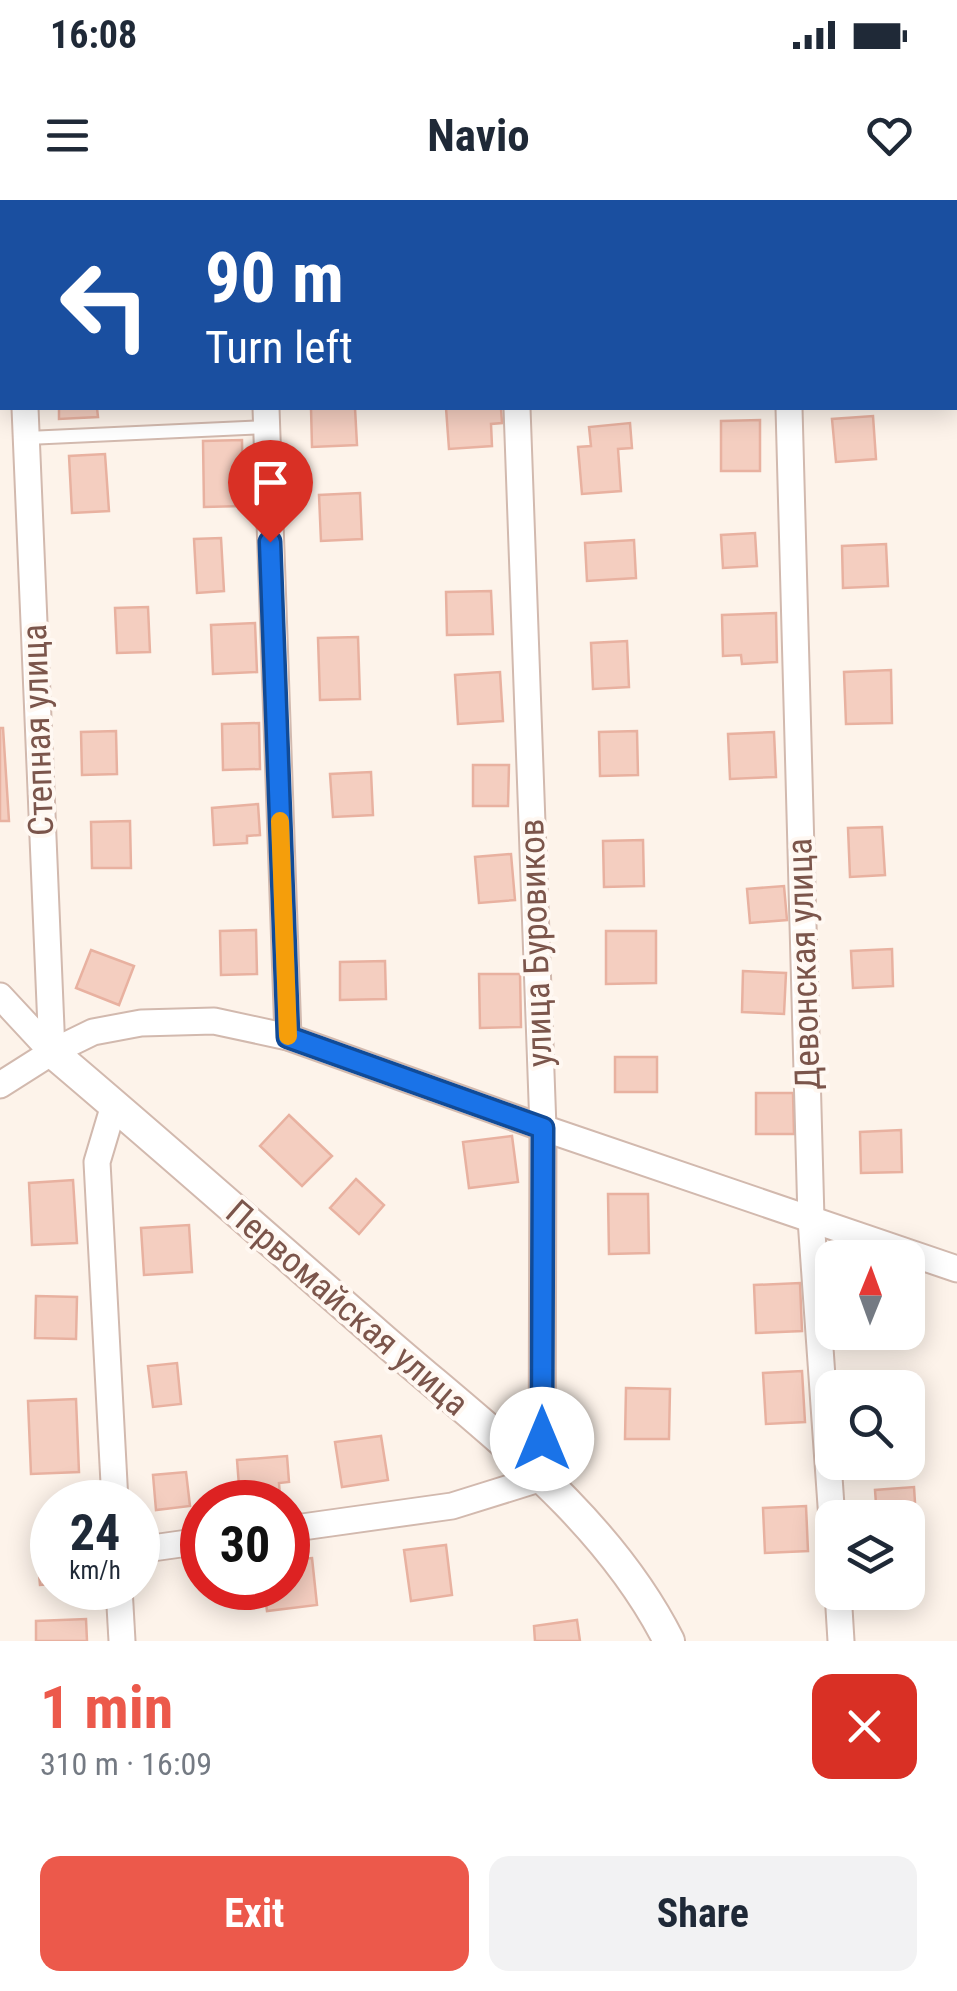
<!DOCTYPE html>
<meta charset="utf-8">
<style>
body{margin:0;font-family:"Roboto Condensed",sans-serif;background:#f2f2f3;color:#1f2937;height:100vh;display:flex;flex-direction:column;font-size:38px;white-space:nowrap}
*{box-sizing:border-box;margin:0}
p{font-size:32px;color:#747a83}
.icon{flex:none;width:55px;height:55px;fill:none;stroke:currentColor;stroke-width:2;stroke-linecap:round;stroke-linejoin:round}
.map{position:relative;height:1441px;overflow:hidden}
.drawer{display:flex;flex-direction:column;background:#fff;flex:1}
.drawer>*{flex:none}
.hud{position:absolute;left:0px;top:0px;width:958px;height:210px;box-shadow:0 5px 25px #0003;background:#1a4fa0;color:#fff;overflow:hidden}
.needle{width:65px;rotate:1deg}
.buttons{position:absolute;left:815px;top:1040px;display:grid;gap:20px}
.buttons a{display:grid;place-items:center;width:110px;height:110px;border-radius:20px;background:#fff;box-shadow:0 5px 25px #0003;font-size:50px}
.speed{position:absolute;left:30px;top:1280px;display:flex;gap:20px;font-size:50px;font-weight:700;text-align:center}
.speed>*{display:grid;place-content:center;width:130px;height:130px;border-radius:50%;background:#fff;box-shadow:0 5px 25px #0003;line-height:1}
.speed small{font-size:25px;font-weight:400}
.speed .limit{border:15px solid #d22;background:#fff;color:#111}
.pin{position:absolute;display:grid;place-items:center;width:85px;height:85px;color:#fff;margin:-102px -42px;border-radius:50% 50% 50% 0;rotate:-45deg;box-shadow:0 0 10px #0007}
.pin .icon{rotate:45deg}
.me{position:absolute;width:110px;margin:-55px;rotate:0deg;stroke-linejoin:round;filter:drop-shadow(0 0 8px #0008)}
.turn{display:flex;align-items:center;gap:35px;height:210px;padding:0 40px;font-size:45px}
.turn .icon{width:130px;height:130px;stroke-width:2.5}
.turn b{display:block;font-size:70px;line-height:85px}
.round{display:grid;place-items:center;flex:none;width:105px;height:105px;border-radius:20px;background:#f2f2f3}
.head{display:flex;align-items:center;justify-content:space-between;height:170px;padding:0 40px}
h1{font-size:60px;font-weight:700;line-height:75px;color:#ec594b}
.cta{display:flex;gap:20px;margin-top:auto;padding:20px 40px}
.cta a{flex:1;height:115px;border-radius:20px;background:#ec594b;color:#fff;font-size:40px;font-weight:700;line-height:115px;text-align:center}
.cta a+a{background:#f2f2f3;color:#1f2937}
.status{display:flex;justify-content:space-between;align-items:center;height:70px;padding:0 50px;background:#fff;direction:ltr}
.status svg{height:28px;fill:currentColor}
header{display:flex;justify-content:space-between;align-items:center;height:130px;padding:0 40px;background:#fff;font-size:45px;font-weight:700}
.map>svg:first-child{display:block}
.building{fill:#f4cec0;stroke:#e8b1a0;stroke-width:2.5}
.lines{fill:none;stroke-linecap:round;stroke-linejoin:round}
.service-casing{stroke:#d2b9ae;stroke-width:16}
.minor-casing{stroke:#d2b9ae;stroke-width:29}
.tertiary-casing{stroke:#d2b9ae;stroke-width:34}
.service{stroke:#fff;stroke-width:12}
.minor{stroke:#fff;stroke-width:25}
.tertiary{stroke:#fff;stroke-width:30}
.route-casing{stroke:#114b97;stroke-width:25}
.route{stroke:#1a73e8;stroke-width:18}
.slow{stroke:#f59e0b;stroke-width:18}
.labels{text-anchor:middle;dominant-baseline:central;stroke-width:8;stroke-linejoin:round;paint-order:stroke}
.street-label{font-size:35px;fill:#7b554b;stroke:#fff8f2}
</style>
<div class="status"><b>16:08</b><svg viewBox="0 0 49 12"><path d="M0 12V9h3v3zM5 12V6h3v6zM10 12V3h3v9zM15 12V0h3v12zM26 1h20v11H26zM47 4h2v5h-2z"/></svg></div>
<header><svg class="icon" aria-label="menu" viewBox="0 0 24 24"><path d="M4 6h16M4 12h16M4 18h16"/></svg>Navio<svg class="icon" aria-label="heart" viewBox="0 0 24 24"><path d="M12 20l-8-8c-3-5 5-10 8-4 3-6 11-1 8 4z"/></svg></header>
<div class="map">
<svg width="957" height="1441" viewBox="0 0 957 1441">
<rect width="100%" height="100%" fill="#fdf3ea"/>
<g class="building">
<path d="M59 208H97L98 217 59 219Z"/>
<path d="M311 208H355L357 245 312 247Z"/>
<path d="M446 208H501L502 223 491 224 492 246 449 249Z"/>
<path d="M873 216 876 259 836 262 832 219Z"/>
<path d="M760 220V271H721V221Z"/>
<path d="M630 223 632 248 618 249 621 291 582 294 578 247 591 246 589 227Z"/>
<path d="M242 240 243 306 204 307 203 241Z"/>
<path d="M105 254 109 311 72 313 69 256Z"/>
<path d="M360 293 362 339 321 341 319 295Z"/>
<path d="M755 333 757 366 723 368 721 335Z"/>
<path d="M221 338 224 391 197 393 194 339Z"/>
<path d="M634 340 636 378 587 381 585 343Z"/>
<path d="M886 344 888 386 843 388 842 346Z"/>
<path d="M491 391 493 434 447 435 446 392Z"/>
<path d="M148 407 150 452 117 453 115 408Z"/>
<path d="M776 413 777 462 742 464 741 455 723 456 722 415Z"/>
<path d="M255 423 257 472 213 474 211 425Z"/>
<path d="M358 437 360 499 320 500 318 438Z"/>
<path d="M627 441 629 487 593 489 591 443Z"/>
<path d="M891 470 892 523 846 524 844 472Z"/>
<path d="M500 472 503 521 458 524 455 475Z"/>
<path d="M259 523 260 569 223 570 222 524Z"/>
<path d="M0 528H3L9 621H0Z"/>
<path d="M116 531 117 574 82 575 81 532Z"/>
<path d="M637 531 638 575 600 576 599 532Z"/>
<path d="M774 532 776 577 730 579 728 534Z"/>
<path d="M473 565H509L508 606H473Z"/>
<path d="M371 572 373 615 333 617 330 574Z"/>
<path d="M258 604 260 635 247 636V643L214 645 212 608Z"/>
<path d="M130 621 131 668H92L91 622Z"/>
<path d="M882 627 885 675 850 677 848 628Z"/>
<path d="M643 640 644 686 604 687 603 641Z"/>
<path d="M511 654 515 700 479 703 475 657Z"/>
<path d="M784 686 787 720 750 723 747 689Z"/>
<path d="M256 730 257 774 221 775 220 731Z"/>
<path d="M606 731H656V783L606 784Z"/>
<path d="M892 749 893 786 853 788 851 751Z"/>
<path d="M91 750 134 766 119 805 76 788Z"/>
<path d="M385 761 386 799 340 800V762Z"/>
<path d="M743 771 786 773 784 814 742 812Z"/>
<path d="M479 774H520L521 827 480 828Z"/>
<rect x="615" y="857" width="42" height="35"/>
<path d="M756 893H793L794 934H756Z"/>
<path d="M289 915 332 956 302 986 260 946Z"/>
<path d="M901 930 902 972 861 973 860 932Z"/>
<path d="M512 936 518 982 469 988 463 942Z"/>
<path d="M356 979 384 1005 359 1034 330 1008Z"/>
<path d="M73 980 77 1043 32 1045 29 983Z"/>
<path d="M608 994H648L649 1053 609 1054Z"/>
<path d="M189 1025 192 1072 144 1075 141 1028Z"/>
<path d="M800 1083 802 1131 756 1133 754 1085Z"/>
<path d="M36 1096 77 1097 76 1139 35 1138Z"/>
<path d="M177 1163 181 1204 153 1207 148 1166Z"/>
<path d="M802 1171 805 1222 766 1224 763 1173Z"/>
<path d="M626 1188 670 1189 669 1239H625Z"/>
<path d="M908 1194H915L919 1245 908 1246Z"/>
<path d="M76 1199 79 1272 31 1274 28 1201Z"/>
<path d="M381 1236 388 1280 342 1287 335 1242Z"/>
<path d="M287 1256 289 1282 279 1283 280 1296 240 1299 237 1260Z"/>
<path d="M186 1272 190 1306 156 1310 153 1275Z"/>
<path d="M914 1287 917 1334H908V1318H877L875 1290Z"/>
<path d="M806 1306 808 1351 765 1353 763 1308Z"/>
<path d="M52 1340V1384L40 1385 36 1341Z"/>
<path d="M446 1345 452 1395 411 1401 404 1350Z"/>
<path d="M312 1358 317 1405 267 1411 264 1388H288V1360Z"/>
<path d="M86 1419 87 1441H36V1421Z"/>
<path d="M577 1420 580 1441H535L534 1426Z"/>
</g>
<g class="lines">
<g class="service-casing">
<g id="service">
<path d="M955 191H957"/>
<path d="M27 238 266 227"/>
</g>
</g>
<g class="minor-casing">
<g id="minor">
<path d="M17 0V2"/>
<path d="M258 0V2"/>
<path d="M509 0V2"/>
<path d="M781 0V2"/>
<path d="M25 208 52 852"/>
<path d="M266 208 288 837"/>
<path d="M789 208 811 1019 832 1320"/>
<path d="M0 796 52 852"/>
<path d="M0 885 52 852 93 832 141 823 214 821 288 837 543 928 957 1069"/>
<path d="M114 905 97 962 115 1302"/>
<path d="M288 1329 452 1306 542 1278 543 928 517 208"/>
<path d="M138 1350 202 1341"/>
<path d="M119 1388 122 1441"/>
<path d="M838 1392 841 1441"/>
</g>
</g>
<g class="tertiary-casing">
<path id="tertiary" d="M52 852C162 945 270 1041 378 1135 483 1227 605 1314 669 1441"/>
</g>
<use href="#service" class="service"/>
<use href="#minor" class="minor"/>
<use href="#tertiary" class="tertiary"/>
</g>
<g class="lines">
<g class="route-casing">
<path id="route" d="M270 342 288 837 543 928 542 1239"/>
</g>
<use href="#route" class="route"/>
<path class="slow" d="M280 621 288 836"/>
</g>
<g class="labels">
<g class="street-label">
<text transform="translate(38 530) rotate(-92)">Степная улица</text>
<text transform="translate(536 743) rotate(-92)">улица Буровиков</text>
<text transform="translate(804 764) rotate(-92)">Девонская улица</text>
<text transform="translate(347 1108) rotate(41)">Первомайская улица</text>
</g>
</g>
</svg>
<div class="buttons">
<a><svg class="needle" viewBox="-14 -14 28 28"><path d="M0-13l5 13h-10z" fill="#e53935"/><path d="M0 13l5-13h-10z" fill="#747a83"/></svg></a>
<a><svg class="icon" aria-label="search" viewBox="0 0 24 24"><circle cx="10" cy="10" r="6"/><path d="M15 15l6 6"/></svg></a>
<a><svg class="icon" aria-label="layers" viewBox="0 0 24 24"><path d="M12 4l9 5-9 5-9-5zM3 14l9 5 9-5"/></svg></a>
</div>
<div class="speed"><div>24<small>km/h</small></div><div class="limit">30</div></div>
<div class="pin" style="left:270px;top:342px;background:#d93025"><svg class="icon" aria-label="arrive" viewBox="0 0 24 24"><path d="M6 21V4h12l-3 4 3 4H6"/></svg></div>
<svg class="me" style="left:542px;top:1239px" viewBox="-20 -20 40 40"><circle r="19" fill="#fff"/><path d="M0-13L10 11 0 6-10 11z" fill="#1a73e8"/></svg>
<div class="hud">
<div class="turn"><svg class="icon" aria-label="left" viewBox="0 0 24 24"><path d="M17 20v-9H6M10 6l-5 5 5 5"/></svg><div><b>90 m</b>Turn left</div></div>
</div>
</div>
<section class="drawer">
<div class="head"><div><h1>1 min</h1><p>310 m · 16:09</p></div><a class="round" style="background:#d93025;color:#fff"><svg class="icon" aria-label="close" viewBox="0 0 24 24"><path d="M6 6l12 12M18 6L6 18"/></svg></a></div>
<div class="cta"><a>Exit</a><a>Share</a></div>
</section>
